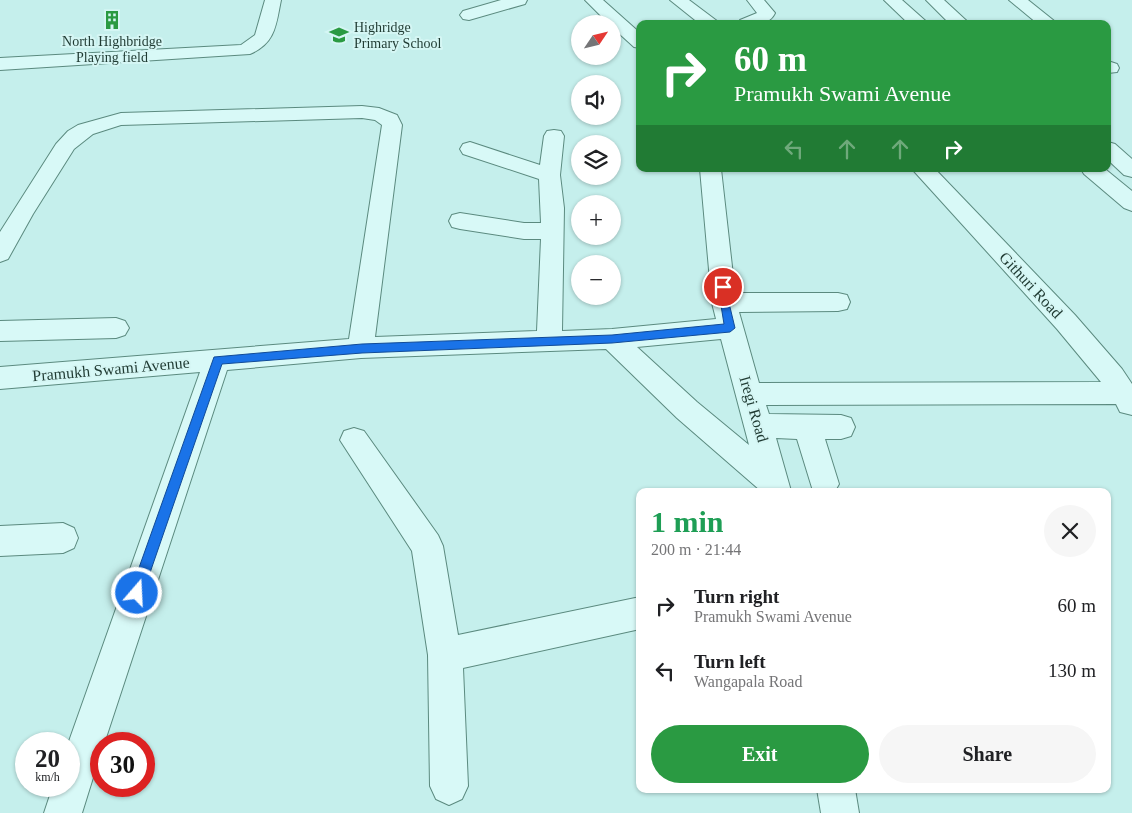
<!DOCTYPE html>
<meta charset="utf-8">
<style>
body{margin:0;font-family:Georgia,serif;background:#f6f6f6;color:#202124;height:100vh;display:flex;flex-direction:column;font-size:19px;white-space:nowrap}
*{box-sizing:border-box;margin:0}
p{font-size:16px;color:#757577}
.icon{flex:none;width:28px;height:28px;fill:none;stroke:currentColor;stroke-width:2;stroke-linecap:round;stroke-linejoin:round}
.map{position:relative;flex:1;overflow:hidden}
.side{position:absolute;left:636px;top:488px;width:475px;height:305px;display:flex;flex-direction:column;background:#fff;border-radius:10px;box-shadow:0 1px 4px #0004}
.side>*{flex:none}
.hud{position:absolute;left:636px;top:20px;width:475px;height:152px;border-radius:10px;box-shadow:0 1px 4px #0004;background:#2a9a42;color:#fff;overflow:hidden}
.needle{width:32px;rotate:55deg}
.tools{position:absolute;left:571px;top:15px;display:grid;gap:10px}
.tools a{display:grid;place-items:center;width:50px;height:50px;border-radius:50%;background:#fff;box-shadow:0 1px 4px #0004;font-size:25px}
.speed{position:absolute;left:15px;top:732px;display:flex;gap:10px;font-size:25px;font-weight:700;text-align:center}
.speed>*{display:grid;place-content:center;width:65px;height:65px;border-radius:50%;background:#fff;box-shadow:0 1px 4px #0004;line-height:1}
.speed small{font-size:12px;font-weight:400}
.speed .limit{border:8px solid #d22;background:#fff;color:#111}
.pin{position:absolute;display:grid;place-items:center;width:42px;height:42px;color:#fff;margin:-21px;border:2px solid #fff;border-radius:50%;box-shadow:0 1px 5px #0007}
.me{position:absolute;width:55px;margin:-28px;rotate:19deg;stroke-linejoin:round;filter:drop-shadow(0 0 4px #0008)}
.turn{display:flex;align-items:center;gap:18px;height:105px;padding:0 15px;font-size:22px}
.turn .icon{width:65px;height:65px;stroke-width:2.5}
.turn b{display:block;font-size:35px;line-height:42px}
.lanes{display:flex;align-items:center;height:48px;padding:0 15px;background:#0003;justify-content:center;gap:25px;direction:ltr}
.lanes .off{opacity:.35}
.round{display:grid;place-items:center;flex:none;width:52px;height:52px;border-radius:26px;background:#f6f6f6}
.overview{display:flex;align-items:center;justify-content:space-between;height:85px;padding:0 15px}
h1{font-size:30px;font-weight:700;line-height:38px;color:#1e9e55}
.button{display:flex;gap:10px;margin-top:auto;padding:10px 15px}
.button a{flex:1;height:58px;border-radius:30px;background:#2a9a42;color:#fff;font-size:20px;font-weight:700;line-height:58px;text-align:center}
.button a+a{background:#f6f6f6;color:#202124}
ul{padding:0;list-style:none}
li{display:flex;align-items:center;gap:15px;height:65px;padding:0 15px}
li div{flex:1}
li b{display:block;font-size:19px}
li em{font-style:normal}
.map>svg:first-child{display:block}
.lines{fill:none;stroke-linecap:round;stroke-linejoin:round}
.minor-casing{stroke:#5b8a7f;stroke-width:2}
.minor{fill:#d8f9f7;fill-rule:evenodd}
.route{fill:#1a73e8;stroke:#114b97}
.labels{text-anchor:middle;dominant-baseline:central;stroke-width:4;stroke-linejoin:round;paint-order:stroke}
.far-poi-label{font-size:14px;fill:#1f3a32;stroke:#d5f6f4;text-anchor:start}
.street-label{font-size:16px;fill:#1f3a32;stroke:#d5f6f4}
</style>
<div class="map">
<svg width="1132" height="813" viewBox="0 0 1132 813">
<rect width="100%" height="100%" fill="#c5efec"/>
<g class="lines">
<g class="minor-casing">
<g id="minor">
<path d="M265 0H281C276 24 276 43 250 54L0 70V58L241 45 255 35Z"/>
<path d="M501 0H527L525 4 469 20 463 19 460 15 463 11Z"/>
<path d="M585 0H603L640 33V48L634 47 612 27V24H609Z"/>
<path d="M670 0H689L721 24H700Z"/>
<path d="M747 0H764L775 13C769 27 750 24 737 24L740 20 757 13Z"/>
<path d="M884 0H902L929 24H909Z"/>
<path d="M926 0H944L970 24H950Z"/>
<path d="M1009 0H1028L1058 24H1038Z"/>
<path d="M1108 61 1117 64 1119 68 1117 72 1108 73Z"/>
<path d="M362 106 379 108 397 115 402 125 375 337 537 331 541 239H524L460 229 452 227 449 221 452 215 460 213 524 223H541L539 179 463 154 460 149 463 144 470 142 540 165 544 136 547 131 554 130 561 131 564 136 560 175 564 208 562 331 612 329 716 319 712 303 700 169H721L735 293H838L847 295 850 302 847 309 838 311 739 312 759 383 1101 382 1057 329 912 169H935L1075 315 1122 369 1132 384V415L1120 412 1116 404 766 405 769 414 841 415 851 418 855 427 851 436 841 439H825L839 484 835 491H813L797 439 776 438 791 491H761L677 418 606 349 361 358 227 370 104 744H101V752L82 813H44L53 786H69L68 744 200 372 0 389V367L349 339 382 125 375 120 362 118 121 125 93 134 74 149 33 214 8 259 0 262V232L56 144 68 131 78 125 121 113ZM721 339 749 445 697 402 637 347Z"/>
<path d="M1108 142 1115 144 1132 159V177L1124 175 1108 160Z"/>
<path d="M1081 169H1105L1132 191V211L1124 208 1084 174Z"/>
<path d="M116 318 125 321 129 328 125 335 116 338 0 341V321Z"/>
<path d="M354 428 364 431 438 535 443 546 458 635 640 597V629L463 668 468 786 462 799 449 805 436 799 430 786 428 655 412 551 340 440 344 431Z"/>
<path d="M63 523 74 528 78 538 74 548 63 553 0 556V526Z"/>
<path d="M817 789H855L859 813H821Z"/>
</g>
</g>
<use href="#minor" class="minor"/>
</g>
<path class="route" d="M723 283 728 287 729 303 735 328 730 332 612 343 362 353 222 364 143 593 141 597 137 599 132 597 130 593 214 357 362 344 612 335 724 324 718 287Z"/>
<defs>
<g id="building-bare" transform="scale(1.5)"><path d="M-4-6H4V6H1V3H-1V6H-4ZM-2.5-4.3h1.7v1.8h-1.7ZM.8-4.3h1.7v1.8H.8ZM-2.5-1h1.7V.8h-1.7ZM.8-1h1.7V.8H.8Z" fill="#2a9a42" stroke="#d5f6f4" stroke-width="2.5" paint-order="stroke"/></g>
<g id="school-bare" transform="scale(1.5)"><path d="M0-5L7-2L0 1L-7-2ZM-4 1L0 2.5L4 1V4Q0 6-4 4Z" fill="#2a9a42" stroke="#d5f6f4" stroke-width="2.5" paint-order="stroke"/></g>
</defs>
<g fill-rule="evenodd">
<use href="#building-bare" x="112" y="20"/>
<use href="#school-bare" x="339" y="35"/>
</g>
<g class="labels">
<g class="far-poi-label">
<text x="354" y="27">Highridge<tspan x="354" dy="16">Primary School</tspan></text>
<text x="112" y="41" text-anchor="middle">North Highbridge<tspan x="112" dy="16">Playing field</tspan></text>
</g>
<g class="street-label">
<text transform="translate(1031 285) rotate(47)">Githuri Road</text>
<text transform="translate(111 369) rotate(-5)">Pramukh Swami Avenue</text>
<text transform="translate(754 409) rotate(74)">Iregi Road</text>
</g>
</g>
</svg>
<div class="tools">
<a><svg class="needle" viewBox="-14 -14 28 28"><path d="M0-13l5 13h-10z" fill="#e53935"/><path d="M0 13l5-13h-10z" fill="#757577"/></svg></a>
<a><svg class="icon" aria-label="sound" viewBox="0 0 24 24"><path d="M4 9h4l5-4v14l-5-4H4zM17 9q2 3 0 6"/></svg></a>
<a><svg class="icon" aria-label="layers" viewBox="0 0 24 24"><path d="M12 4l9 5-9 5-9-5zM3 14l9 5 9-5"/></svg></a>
<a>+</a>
<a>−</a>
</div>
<div class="speed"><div>20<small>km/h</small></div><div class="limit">30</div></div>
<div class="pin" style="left:723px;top:287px;background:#d93025"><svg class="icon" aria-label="arrive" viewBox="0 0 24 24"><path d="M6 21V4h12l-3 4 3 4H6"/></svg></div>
<svg class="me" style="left:137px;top:593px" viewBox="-20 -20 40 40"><circle r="17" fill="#1a73e8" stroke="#fff" stroke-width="3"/><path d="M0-11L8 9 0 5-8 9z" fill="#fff"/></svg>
<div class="hud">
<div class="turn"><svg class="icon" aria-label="right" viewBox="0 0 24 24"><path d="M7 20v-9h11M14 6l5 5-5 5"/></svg><div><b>60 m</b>Pramukh Swami Avenue</div></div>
<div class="lanes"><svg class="icon off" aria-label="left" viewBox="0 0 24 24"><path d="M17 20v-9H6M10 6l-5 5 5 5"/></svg><svg class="icon off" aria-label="ahead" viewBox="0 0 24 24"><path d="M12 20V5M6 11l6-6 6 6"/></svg><svg class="icon off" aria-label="ahead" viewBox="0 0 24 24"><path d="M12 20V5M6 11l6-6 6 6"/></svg><svg class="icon" aria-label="right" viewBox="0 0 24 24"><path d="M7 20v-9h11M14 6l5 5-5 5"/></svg></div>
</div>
<section class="side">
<div class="overview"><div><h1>1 min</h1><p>200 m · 21:44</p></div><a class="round"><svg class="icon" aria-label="close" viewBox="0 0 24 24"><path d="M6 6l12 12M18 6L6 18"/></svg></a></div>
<ul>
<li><svg class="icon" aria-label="right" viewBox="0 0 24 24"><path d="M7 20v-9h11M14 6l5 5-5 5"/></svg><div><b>Turn right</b><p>Pramukh Swami Avenue</p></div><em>60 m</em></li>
<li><svg class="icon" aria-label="left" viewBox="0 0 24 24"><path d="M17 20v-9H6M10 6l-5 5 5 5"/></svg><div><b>Turn left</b><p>Wangapala Road</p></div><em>130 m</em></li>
</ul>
<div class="button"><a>Exit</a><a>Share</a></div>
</section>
</div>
